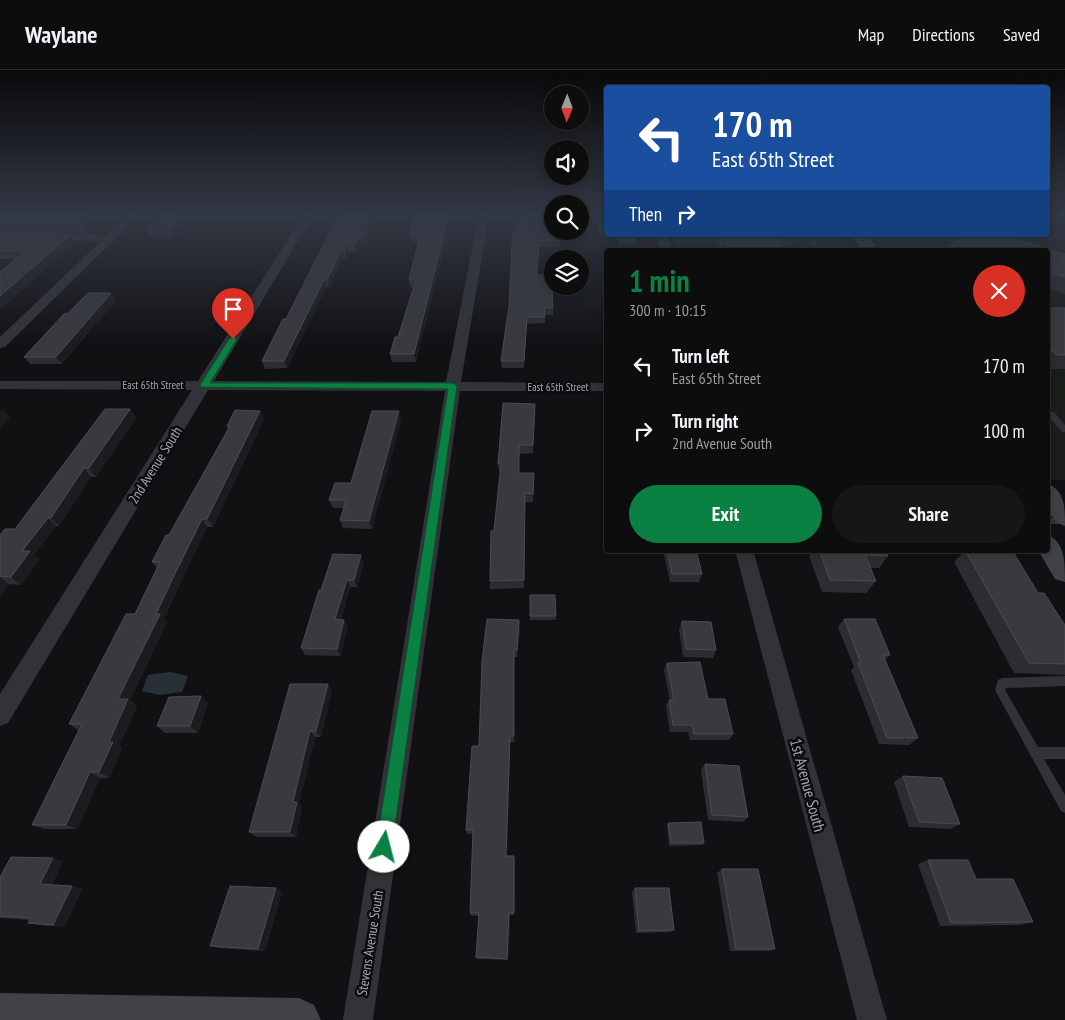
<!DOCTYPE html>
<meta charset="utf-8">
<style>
body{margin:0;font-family:"PT Sans Narrow",sans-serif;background:#161617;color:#f1f3f6;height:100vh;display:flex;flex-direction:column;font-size:19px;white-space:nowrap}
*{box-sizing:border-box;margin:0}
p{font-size:16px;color:#9a9c9e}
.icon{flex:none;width:28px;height:28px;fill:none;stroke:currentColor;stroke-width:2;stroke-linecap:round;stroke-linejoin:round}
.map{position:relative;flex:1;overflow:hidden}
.side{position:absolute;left:604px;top:178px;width:446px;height:305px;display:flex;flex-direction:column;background:#0d0d0e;border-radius:5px;box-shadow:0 2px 12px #0003,0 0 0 1px #2d2d2e}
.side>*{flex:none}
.top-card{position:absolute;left:604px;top:15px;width:446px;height:152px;border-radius:5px;box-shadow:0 2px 12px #0003,0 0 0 1px #2d2d2e;background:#1a4fa0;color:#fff;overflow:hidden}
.needle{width:32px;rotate:181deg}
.buttons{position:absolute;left:544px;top:15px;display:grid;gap:10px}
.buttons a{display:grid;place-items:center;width:45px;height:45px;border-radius:50%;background:#0d0d0e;box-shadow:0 2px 12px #0003,0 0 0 1px #2d2d2e;font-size:25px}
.pin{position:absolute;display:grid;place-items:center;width:42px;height:42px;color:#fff;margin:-51px -21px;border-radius:50% 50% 50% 0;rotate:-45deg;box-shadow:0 0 5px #0007}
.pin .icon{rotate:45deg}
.me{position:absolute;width:55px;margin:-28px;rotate:8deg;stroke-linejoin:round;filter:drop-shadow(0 0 4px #0008)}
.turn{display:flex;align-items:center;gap:18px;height:105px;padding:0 25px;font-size:22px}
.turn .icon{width:65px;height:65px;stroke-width:2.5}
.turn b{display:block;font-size:35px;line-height:42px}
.then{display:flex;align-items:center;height:48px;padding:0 25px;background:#0003;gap:10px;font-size:19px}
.round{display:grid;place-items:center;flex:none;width:52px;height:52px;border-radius:26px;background:#161617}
.summary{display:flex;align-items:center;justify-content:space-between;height:85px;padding:0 25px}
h1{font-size:30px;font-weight:700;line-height:38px;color:#0b8043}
.cta{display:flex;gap:10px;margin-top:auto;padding:10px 25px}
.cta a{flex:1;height:58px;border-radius:30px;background:#0b8043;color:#fff;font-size:20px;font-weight:700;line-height:58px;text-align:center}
.cta a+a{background:#161617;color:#f1f3f6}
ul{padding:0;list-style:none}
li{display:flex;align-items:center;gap:15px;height:65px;padding:0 25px}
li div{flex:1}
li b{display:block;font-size:19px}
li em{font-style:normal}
header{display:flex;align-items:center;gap:30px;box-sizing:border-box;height:70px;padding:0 25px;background:#0d0d0e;border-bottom:1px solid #2d2d2e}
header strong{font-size:24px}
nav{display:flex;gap:28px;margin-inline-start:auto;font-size:18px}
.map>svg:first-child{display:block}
.built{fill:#1d1d20}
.green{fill:#181e18}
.water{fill:#283037}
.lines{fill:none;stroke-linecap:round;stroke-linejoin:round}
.lane{fill:#323338;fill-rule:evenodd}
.street{fill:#323338;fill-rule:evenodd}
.secondary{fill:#404248;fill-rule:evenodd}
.wall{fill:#2d2d31}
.shaded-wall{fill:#1c1c1f}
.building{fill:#393a3f;stroke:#4a4c51}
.route{fill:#0b8043;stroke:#07532c}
.labels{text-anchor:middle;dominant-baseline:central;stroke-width:5;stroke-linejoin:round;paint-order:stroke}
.far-street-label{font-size:11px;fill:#a2a8b4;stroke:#0c0c0e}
.street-label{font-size:14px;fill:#a2a8b4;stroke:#0c0c0e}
.near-street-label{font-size:16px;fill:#a2a8b4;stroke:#0c0c0e}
</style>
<header>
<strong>Waylane</strong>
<nav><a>Map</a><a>Directions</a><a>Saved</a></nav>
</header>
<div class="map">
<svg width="1065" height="950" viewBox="0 0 1065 950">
<rect width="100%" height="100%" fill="#111113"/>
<g class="built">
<path d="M1048 144H1065V410H1048V180H874L863 165H1048Z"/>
<path d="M672 165H840L851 180H676Z"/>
</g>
<path class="green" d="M1048 299H1059L1065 306V331H1048Z"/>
<path class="water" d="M170 602 188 606 182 622 159 625 142 621 148 605Z"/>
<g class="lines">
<g class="lane">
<path d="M806 165H812L821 180H815Z"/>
<path d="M1048 342H1054L1065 355V362H1062L1048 346Z"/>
<rect x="1048" y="448" width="17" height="6"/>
<path d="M1065 606V616L1006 618 1005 620 1038 677H1065V689H1044L1065 725V743L1061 741 995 620 998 610 1002 608Z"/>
</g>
<g class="street">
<path d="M129 144H140L5 277 0 278V267L101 171 0 169V163L107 165Z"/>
<path d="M304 144H314L214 311 446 312 479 144H489L461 312 606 313V321H460L373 950H343L445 321 208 320 8 653 0 656V624L192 320 0 319V311H198Z"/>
<path d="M657 165H667L672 180H660Z"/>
<path d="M735 480H753L887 950H857Z"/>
</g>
<g class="secondary">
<path d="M851 165H867L878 180H862Z"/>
<path d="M1048 414C1065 421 1065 438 1065 456 1046 450 1046 431 1048 414Z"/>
<path d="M1048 465C1065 472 1065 493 1065 512L1055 509 1038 480H1048Z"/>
<path d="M0 923 299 928 314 935 321 950H0Z"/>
</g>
</g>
<g class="wall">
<path d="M0 144 105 145 87 163 0 162Z"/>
<path d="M161 144H194L174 167H151L147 159Z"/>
<path d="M340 144H376L366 172H362L357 182H348L346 188H343L329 217H326L287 298 265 299 262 291 286 249Z"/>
<path d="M415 144H452L416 292H392L390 284 398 267 414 218H410L409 210 419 172 411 173 409 165Z"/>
<path d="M598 144H606V165L599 164Z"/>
<path d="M561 161 560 177H539L537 205 553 238V245H545V253L527 254 524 298H502L501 291 509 236 512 173Z"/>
<path d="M0 163 76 172 17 189H0Z"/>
<path d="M617 165H635L636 170 635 175H618Z"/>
<path d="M714 165H795L791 178H782L783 180H720Z"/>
<path d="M1048 180 1065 184V224L1048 218Z"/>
<path d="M116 230 62 294H30L24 287 67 244Z"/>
<rect x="1048" y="238" width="17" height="61"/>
<path d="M130 339 136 348 96 407H91L59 456H56L34 485 39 490 21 515 9 514 0 527V465L15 459Z"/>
<path d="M535 342 533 383 519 384V403H534L533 432H525L524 518 490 519V511L500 402H499L498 394Z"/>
<path d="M264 349 213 457H207L178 518 164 549 167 552 130 630 137 636 119 676 122 678 109 708H100L77 759H44L32 755 79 661 69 654 135 544 157 498 152 492 169 465 228 359 227 356Z"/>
<path d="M401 350 372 459 343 458 340 450 344 438H333L329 430 351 413Z"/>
<path d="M663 480H696L702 504 699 512H670Z"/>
<path d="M813 480H886L888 486 879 498H870L876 511 866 523 822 522 809 486Z"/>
<path d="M965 480 1038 523 1065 555V605L1014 603 954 492Z"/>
<path d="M364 492 357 517H350L341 550H344L348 557 340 586 305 585 301 578 321 520Z"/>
<path d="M530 525 556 546V550H530Z"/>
<path d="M844 549 890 585 885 590 918 668 909 675 879 674 851 600 854 597 838 557Z"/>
<path d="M519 550 520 557 517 587H514V672H510L507 786 515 790 514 845H510L508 890 477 889 476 887 479 846H471L470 843 473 764H467L466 760 479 676Z"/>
<path d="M682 551 716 580 713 588 683 587 679 559Z"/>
<path d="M667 593 708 629 733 664 729 670H690L688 662H670L666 636 669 630H670L664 600Z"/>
<path d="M332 621 321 667H315L299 734 302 737 296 767H256L249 762Z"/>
<path d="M208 633 198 663H165L157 656Z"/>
<path d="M705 694 748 747 743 752 708 750 701 700Z"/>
<path d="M903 706 960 754 950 759 909 757 894 712Z"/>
<path d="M668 753 704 773 702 775 669 776 667 755Z"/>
<path d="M53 788 63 791 52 815 72 816 82 819 64 857 40 855 28 853 30 850 0 848V807Z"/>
<path d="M928 790 976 809 1033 852 1020 855 940 856 918 794Z"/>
<path d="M722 799 775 879 769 881H730L717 803Z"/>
<path d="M635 818 674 860 670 862 636 863 632 822Z"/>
<path d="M282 822 265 881 219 878 210 876Z"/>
</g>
<g class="shaded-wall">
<path d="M94 144H105V145L87 163 82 155Z"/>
<path d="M184 144H194L174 167 170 159Z"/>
<path d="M372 144H376L366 172 364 165Z"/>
<path d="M449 144H452L416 292 414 284Z"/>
<path d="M71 164 76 172 0 240V226Z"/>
<path d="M360 165 362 172 357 182 355 175Z"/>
<path d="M347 174 348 182 346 188 344 181Z"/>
<path d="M341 181 343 188 329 217 327 210Z"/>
<path d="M324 210 326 217 287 298 284 291Z"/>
<path d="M111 223 116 230 62 294 56 287Z"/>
<path d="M527 247V254L524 298V291Z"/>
<path d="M3 339 10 348 0 359V342Z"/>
<path d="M130 339 136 348 96 407 89 398Z"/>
<path d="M260 341 264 349 213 457 207 449Z"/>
<path d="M399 341 401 350 372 459 369 451Z"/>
<path d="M84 398 91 407 59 456 51 448Z"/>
<path d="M48 448 56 456 34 485 39 490 21 515 11 507 22 481Z"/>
<path d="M202 449 207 457 178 518 164 549 167 552 130 630 137 636 119 676 122 678 109 708 99 702 109 672 118 629 172 510Z"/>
<path d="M361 485 364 492 357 517 354 510Z"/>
<path d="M0 507 9 514 0 527Z"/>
<path d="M347 510 350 517 339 556 335 549Z"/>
<path d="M344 550 348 557 340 586 337 579Z"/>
<path d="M519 550 520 557 517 587V580Z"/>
<path d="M328 614 332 621 321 667 316 661Z"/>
<path d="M201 626 208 633 198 663 190 656Z"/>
<path d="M310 661 315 667 299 734 302 737 296 767 290 762 293 732Z"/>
<path d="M510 666V672L507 790 506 786Z"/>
<path d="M90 702 100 708 77 759 66 755Z"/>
<path d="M53 788 63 791 51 817 40 814Z"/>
<path d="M72 816 82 819 64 857 53 855Z"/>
<path d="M276 818 282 822 265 881 258 879Z"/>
<path d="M509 843 510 845 508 890 507 889Z"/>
</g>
<g class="building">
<path d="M0 144H94L82 155 0 154Z"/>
<path d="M161 144H184L170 159H147Z"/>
<path d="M340 144H372L364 165H360L355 175 347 174 344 181H341L327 210H324L284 291H262L283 249H286L323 176Z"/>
<path d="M415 144H449L414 284H390L395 267H398L416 210H409L420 165H409Z"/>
<path d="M516 144H552V161H560V171L539 170 537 205H551L553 238H544L545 247H527L524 291H501L509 236 512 173Z"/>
<rect x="599" y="144" width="7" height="15"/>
<path d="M0 163 71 164 0 226V202L27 180 0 181Z"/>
<path d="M618 165H635L636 170H619Z"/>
<path d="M724 165H775L783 180H730Z"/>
<path d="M964 165H1002L1065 184V207L1048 202V180H944Z"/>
<path d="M88 223H111L56 287H24L64 244H67Z"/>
<path d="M1048 238H1065V285H1057L1053 281H1048Z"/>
<path d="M503 333 535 334 533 375H519V403H534L533 424 525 423 524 510 490 511 491 461H494L501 394H498Z"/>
<path d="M105 339H130L89 398H84L51 448H48L22 481H30L11 507 0 506V465L5 459H15Z"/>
<path d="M235 340 260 341 207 449H202L172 510 156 544H160L118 629H128L109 672H113L99 702H90L66 755H32L82 654H69L126 544H135L160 492H152L166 465H169L230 356H227Z"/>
<path d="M372 341H399L369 451 340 450 346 430H329L335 413H351Z"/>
<path d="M667 480H696L702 504H672Z"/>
<path d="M819 480H886L888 486 865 485 876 511 830 510Z"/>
<path d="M965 480H1012L1038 523H1044L1065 555V594L1029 593Z"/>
<path d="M333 484 361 485 354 510H347L335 549 344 550 337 579 301 578 319 520H321Z"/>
<path d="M530 525H555L556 546H530Z"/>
<path d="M487 549 519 550 517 580H514V666H510L506 786H514V843H509L507 889 476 887 479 843H470L473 760H466L472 676H479L482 592Z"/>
<path d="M844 549H875L890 585H883L918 668H887L858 593H861Z"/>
<path d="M682 551 711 552 716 580 686 579Z"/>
<path d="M700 592 708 629H725L733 664H694L692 655H673L669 630H674L667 593Z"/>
<path d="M290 614H328L316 661H310L293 732H297L290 762H249Z"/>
<path d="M201 626 190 656H157L169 627Z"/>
<path d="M705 694 739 696 748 747 712 745Z"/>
<path d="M903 706 942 708 960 754 919 752Z"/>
<path d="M701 752 704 773H671L668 753Z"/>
<path d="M11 787 53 788 40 814 72 816 53 855 28 853 31 848 0 846V807Z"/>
<path d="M928 790H968L976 809H1013L1033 852 951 853Z"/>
<path d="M722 799H758L775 879H736Z"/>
<path d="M230 816 276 818 258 879 210 876Z"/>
<path d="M635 818H669L674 860 639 861Z"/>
</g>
<linearGradient id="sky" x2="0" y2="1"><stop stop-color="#09090a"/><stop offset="0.52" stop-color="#323844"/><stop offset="1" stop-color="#323844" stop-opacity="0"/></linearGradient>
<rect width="1065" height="277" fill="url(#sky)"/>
<path class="route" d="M233 266 237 269 210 313H453L457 316 392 777 390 783 384 785 378 783 376 777 448 319 201 317 200 315 229 269Z"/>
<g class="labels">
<g class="far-street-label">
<text x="153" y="315">East 65th Street</text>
<text x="558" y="317">East 65th Street</text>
</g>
<g class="street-label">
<text transform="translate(155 395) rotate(-58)">2nd Avenue South</text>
<text transform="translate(370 873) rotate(-81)">Stevens Avenue South</text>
</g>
<g class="near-street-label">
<text transform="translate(808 715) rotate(75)">1st Avenue South</text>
</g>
</g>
</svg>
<div class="buttons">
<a><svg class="needle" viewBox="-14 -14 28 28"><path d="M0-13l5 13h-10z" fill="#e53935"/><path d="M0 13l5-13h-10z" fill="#9a9c9e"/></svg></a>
<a><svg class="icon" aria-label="sound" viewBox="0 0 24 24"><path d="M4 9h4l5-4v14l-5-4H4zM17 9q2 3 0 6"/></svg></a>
<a><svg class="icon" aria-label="search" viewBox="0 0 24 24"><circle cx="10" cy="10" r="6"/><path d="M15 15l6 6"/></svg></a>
<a><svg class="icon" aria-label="layers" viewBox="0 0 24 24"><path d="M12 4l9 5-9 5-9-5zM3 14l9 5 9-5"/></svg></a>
</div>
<div class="pin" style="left:233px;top:269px;background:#d93025"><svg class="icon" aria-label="arrive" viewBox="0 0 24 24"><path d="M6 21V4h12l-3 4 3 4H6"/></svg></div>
<svg class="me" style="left:384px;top:777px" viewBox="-20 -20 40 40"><circle r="19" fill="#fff"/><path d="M0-13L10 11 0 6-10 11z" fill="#0b8043"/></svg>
<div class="top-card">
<div class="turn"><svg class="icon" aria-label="left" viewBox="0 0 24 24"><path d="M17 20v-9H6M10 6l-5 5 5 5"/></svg><div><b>170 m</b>East 65th Street</div></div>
<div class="then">Then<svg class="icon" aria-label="right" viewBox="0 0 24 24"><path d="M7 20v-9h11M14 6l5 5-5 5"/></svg></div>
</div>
<section class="side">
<div class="summary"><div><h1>1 min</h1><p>300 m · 10:15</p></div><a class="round" style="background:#d93025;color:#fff"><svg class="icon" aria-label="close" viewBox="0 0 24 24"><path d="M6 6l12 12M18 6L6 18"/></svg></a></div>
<ul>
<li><svg class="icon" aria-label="left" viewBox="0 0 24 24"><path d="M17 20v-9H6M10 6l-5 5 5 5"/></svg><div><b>Turn left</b><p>East 65th Street</p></div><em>170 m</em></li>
<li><svg class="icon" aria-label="right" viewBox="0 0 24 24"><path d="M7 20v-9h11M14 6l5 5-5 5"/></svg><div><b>Turn right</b><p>2nd Avenue South</p></div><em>100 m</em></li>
</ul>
<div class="cta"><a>Exit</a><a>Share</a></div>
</section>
</div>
